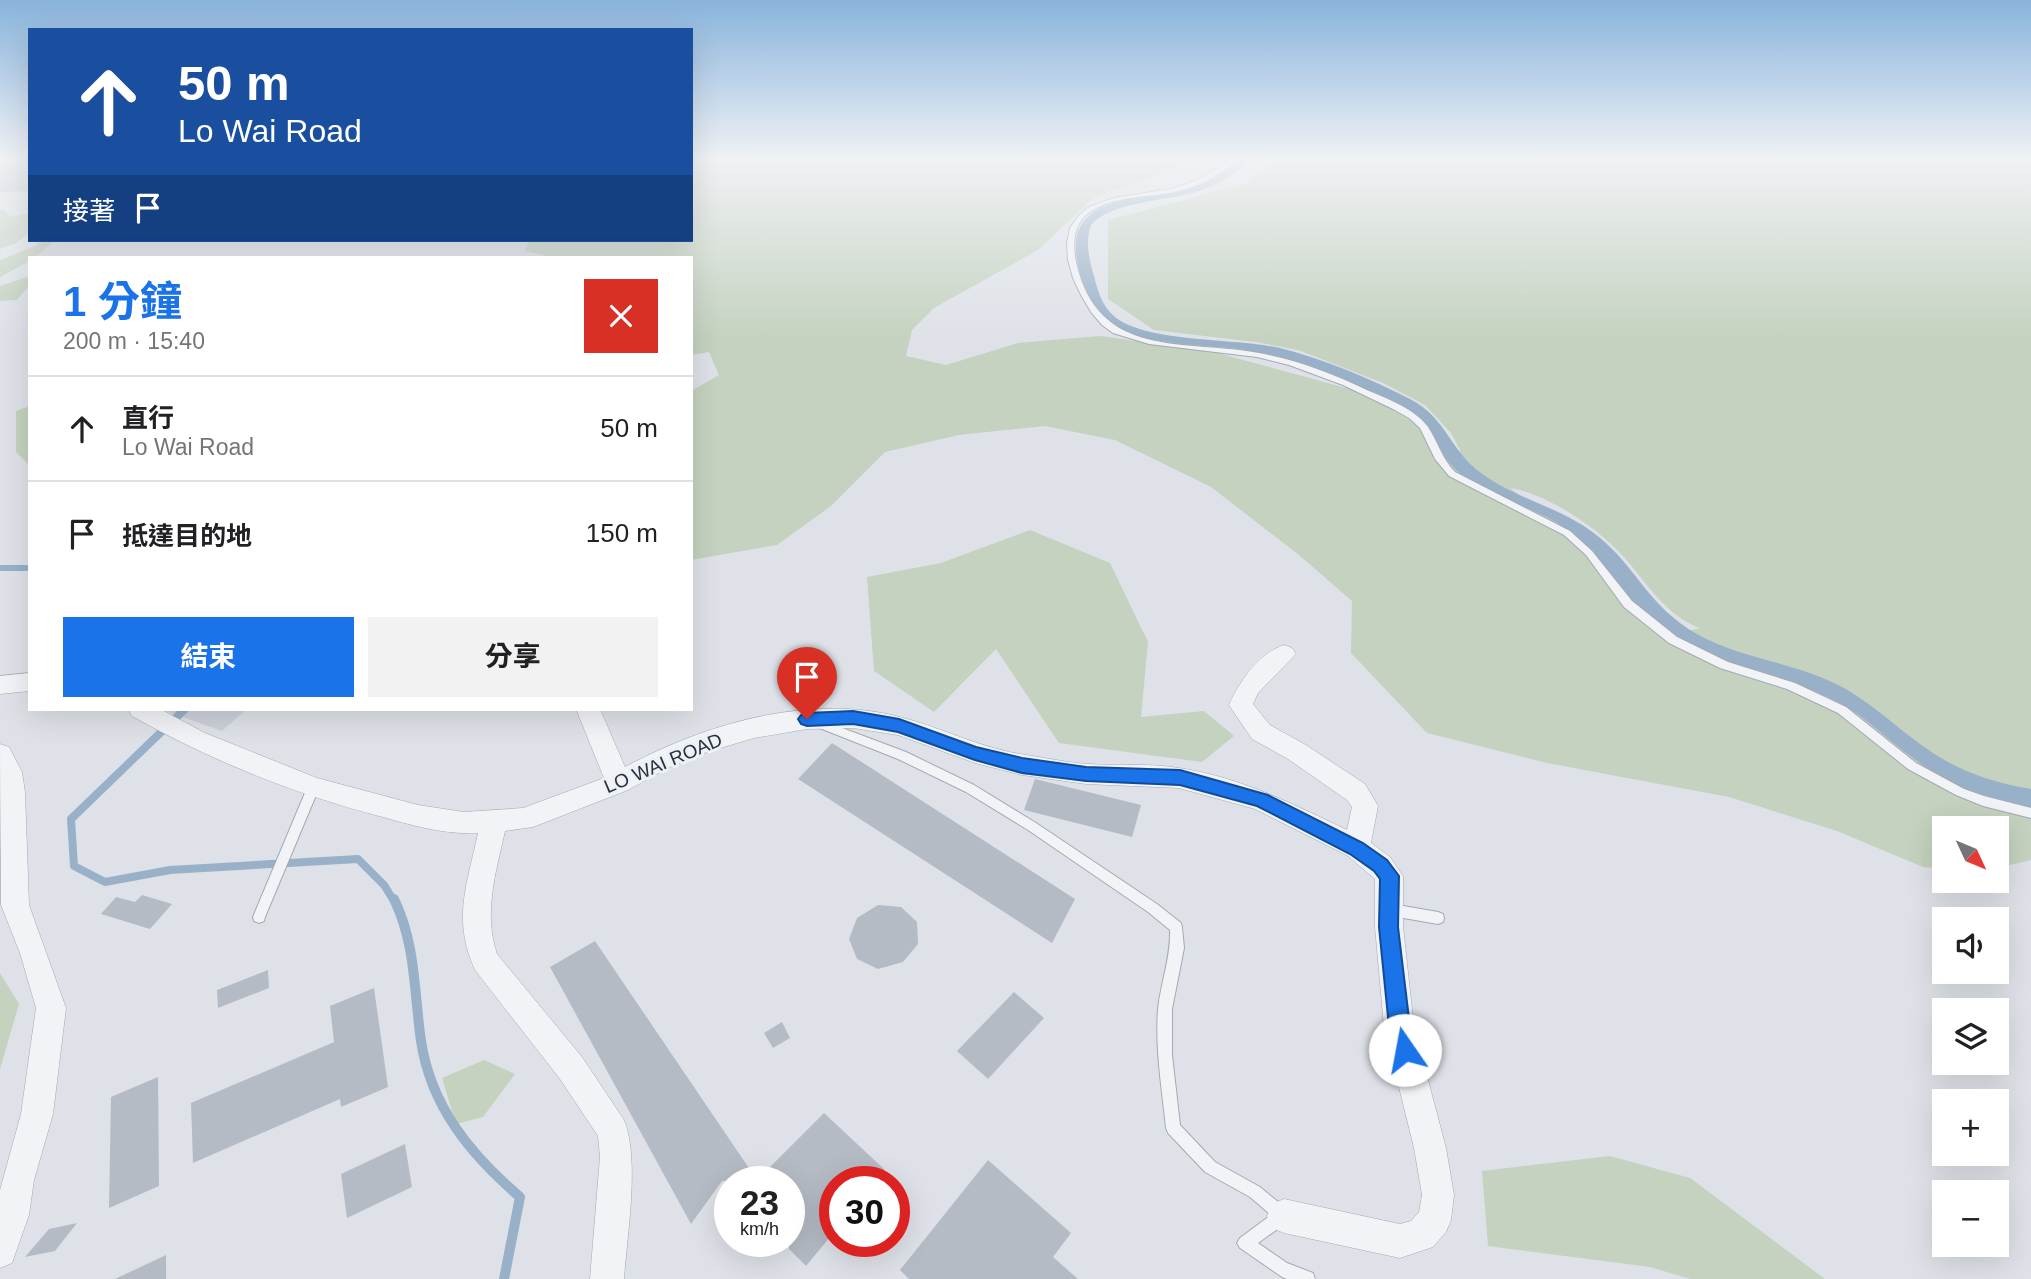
<!DOCTYPE html>
<html lang="zh-TW">
<meta charset="utf-8">
<style>
body{margin:0;font-family:Arial,"Noto Sans TC",sans-serif;background:#f2f2f2;color:#202124;height:100vh;display:flex;flex-direction:column;font-size:26px;white-space:nowrap}
*{box-sizing:border-box;margin:0}
p{font-size:23px;color:#757577}
.icon{flex:none;width:38px;height:38px;fill:none;stroke:currentColor;stroke-width:2;stroke-linecap:round;stroke-linejoin:round}
.map{position:relative;flex:1;overflow:hidden}
.drawer{position:absolute;left:28px;top:256px;width:665px;height:455px;display:flex;flex-direction:column;background:#fff;border-radius:0px;box-shadow:0 7px 28px #0002}
.drawer>*{flex:none}
.banner{position:absolute;left:28px;top:28px;width:665px;height:214px;border-radius:0px;box-shadow:0 7px 28px #0002;background:#1a4fa0;color:#fff;overflow:hidden}
.needle{width:46px;rotate:134deg}
.controls{position:absolute;left:1932px;top:816px;display:grid;gap:14px}
.controls a{display:grid;place-items:center;width:77px;height:77px;border-radius:0px;background:#fff;box-shadow:0 7px 28px #0002;font-size:35px}
.speed{position:absolute;left:714px;top:1166px;display:flex;gap:14px;font-size:35px;font-weight:700;text-align:center}
.speed>*{display:grid;place-content:center;width:91px;height:91px;border-radius:50%;background:#fff;box-shadow:0 7px 28px #0002;line-height:1}
.speed small{font-size:18px;font-weight:400}
.speed .limit{border:10px solid #d22;background:#fff;color:#111}
.pin{position:absolute;display:grid;place-items:center;width:60px;height:60px;color:#fff;margin:-72px -30px;border-radius:50% 50% 50% 0;rotate:-45deg;box-shadow:0 0 7px #0007}
.pin .icon{rotate:45deg}
.me{position:absolute;width:77px;margin:-38px;rotate:348deg;stroke-linejoin:round;filter:drop-shadow(0 0 5px #0008)}
.turn{display:flex;align-items:center;gap:24px;height:147px;padding:0 35px;font-size:32px}
.turn .icon{width:91px;height:91px;stroke-width:2.5}
.turn b{display:block;font-size:49px;line-height:60px}
.then{display:flex;align-items:center;height:66px;padding:0 35px;background:#0003;gap:14px;font-size:26px}
.round{display:grid;place-items:center;flex:none;width:74px;height:74px;border-radius:0px;background:#f2f2f2}
.overview{display:flex;align-items:center;justify-content:space-between;height:119px;padding:0 35px}
h1{font-size:42px;font-weight:700;line-height:52px;color:#1a73e8}
.cta{display:flex;gap:14px;margin-top:auto;padding:14px 35px}
.cta a{flex:1;height:80px;border-radius:0px;background:#1a73e8;color:#fff;font-size:28px;font-weight:700;line-height:80px;text-align:center}
.cta a+a{background:#f2f2f2;color:#202124}
ul{padding:0;list-style:none}
li{display:flex;align-items:center;gap:21px;height:105px;padding:0 35px;border-top:2px solid #e0e0e0}
li div{flex:1}
li b{display:block;font-size:26px}
li em{font-style:normal}
.map>svg:first-child{display:block}
.built{fill:#ccd1da}
.green{fill:#c4d2bf;fill-rule:evenodd}
.water{fill:#98b1c9}
.lines{fill:none;stroke-linecap:round;stroke-linejoin:round}
.stream-far2{stroke:#98b1c9;stroke-width:6}
.stream-far1{stroke:#98b1c9;stroke-width:8}
.stream{stroke:#98b1c9;stroke-width:10}
.building{fill:#b5bbc5}
.service-casing{stroke:#a3a9b2;stroke-width:2}
.minor-casing{stroke:#a3a9b2;stroke-width:1}
.service{fill:#f1f3f6;fill-rule:evenodd}
.minor{fill:#f1f3f6;fill-rule:evenodd}
.route{fill:#1a73e8;stroke:#114b97;stroke-width:2}
.labels{text-anchor:middle;dominant-baseline:central;stroke-width:6;stroke-linejoin:round;paint-order:stroke}
.street-label{font-size:19px;fill:#27303f;stroke:#edf1f6}
</style>
<div class="map">
<svg width="2031" height="1279" viewBox="0 0 2031 1279">
<rect width="100%" height="100%" fill="#dee2e8"/>
<path class="built" d="M160 709H247L222 731Z"/>
<g class="green">
<path d="M691 160H1199L1094 197 1038 250 934 308 912 330 906 356 946 365 1018 343 1100 336 1210 351 1368 394 1461 452 1451 433 1425 405 1383 383 1298 350 1256 342 1154 330 1108 299V220L1248 183 1275 160H2031V860L1997 868V828H1944V869L1923 867 1837 831 1729 797 1547 763 1427 733 1351 653 1352 601 1299 555 1211 487 1115 440 1045 426 959 435 885 452 831 506 777 545 691 560V391L719 375 709 352 691 355V257H550L525 251 529 240H691ZM1510 488C1546 493 1598 528 1623 556 1647 583 1666 616 1700 628L1675 634 1587 545Z"/>
<path d="M3 209 11 217 30 213V232L16 243 0 249V210Z"/>
<path d="M42 240H55L36 257H30V261L0 277V260L37 245Z"/>
<path d="M30 276V285L17 300 0 301V286Z"/>
<path d="M30 406V466L16 452V411Z"/>
<path d="M1030 530 1110 563 1148 642 1141 717 1204 711 1234 736 1202 762 1059 743 996 649 934 712 874 671 867 577 941 563Z"/>
<path d="M0 973 19 1004 0 1069Z"/>
<path d="M484 1060 515 1074 483 1117 456 1124 442 1078Z"/>
<path d="M1610 1156 1690 1178 1825 1279H1690L1650 1267 1488 1246 1482 1171Z"/>
</g>
<path class="water" d="M1237 160H1249C1234 174 1219 185 1199 191 1168 201 1112 201 1091 225 1085 243 1089 259 1094 276 1098 292 1102 306 1115 317 1147 343 1237 338 1280 348 1324 359 1369 378 1410 399 1447 418 1450 451 1481 473 1517 500 1563 507 1599 537 1637 568 1648 606 1697 634 1743 660 1797 662 1844 688 1881 709 1911 742 1948 762 1974 776 2002 784 2031 789V808C1990 803 1945 783 1913 758 1889 741 1868 719 1843 705 1791 675 1730 671 1679 639 1659 626 1637 609 1622 591 1604 569 1592 546 1568 530 1534 505 1486 499 1455 469 1438 452 1435 429 1415 415 1389 397 1358 388 1328 377 1301 367 1273 355 1244 350 1210 345 1138 345 1111 325 1092 310 1081 284 1077 260 1066 194 1139 201 1184 189 1206 184 1221 173 1237 160Z"/>
<g class="lines">
<path class="stream-far2" d="M0 568H30"/>
<path class="stream-far1" d="M185 709 71 819 74 866 105 882 170 870 358 859 384 885 394 901"/>
<path class="stream" d="M394 899C416 944 414 993 421 1041 431 1107 471 1155 520 1197L504 1279"/>
</g>
<g class="building">
<path d="M15 160H30V191L0 192V166Z"/>
<path d="M832 743 1075 899 1052 943 798 779Z"/>
<path d="M1035 779 1141 805 1132 837 1024 810Z"/>
<path d="M142 895 172 904 150 929 101 914 116 897 135 902Z"/>
<path d="M878 905 901 907 917 922 918 944 903 962 878 969 857 959 849 939 857 918Z"/>
<path d="M595 941 757 1180 824 1113 885 1170 875 1181H835V1231L806 1266 789 1249V1181H722L691 1224 550 967Z"/>
<path d="M268 970 269 988 218 1008 217 990Z"/>
<path d="M374 988 388 1087 341 1107 340 1099 193 1163 191 1103 334 1042 330 1006Z"/>
<path d="M1014 992 1044 1018 988 1079 957 1051Z"/>
<path d="M782 1022 790 1038 773 1048 764 1033Z"/>
<path d="M158 1077 159 1186 109 1208 111 1097Z"/>
<path d="M405 1144 412 1187 347 1218 341 1174Z"/>
<path d="M988 1160 1071 1233 1053 1257 1078 1279H909L900 1270Z"/>
<path d="M77 1223 55 1251 25 1257 49 1229Z"/>
<path d="M166 1255V1279H115Z"/>
</g>
<g class="lines">
<g class="service-casing">
<g id="service">
<path d="M1229 160H1236C1218 178 1195 188 1170 193 1143 198 1105 196 1084 217 1073 228 1073 248 1076 262 1098 360 1183 339 1259 353 1297 360 1334 374 1369 391 1388 399 1415 409 1428 427 1438 442 1442 459 1455 472L1570 531 1592 551 1632 601 1677 637 1728 662 1795 683 1846 707 1916 763 1964 789 1984 796 2031 808V818L1983 806 1956 795 1908 769 1838 713 1787 689 1720 668 1669 643 1624 607 1586 555 1564 535 1449 476 1435 459 1420 428 1409 418 1393 409 1343 385 1289 365 1257 357 1149 344 1113 333 1102 325 1091 312 1081 295 1073 278 1068 260 1067 243 1070 228 1079 215 1089 207 1114 198 1170 189 1187 184 1207 175Z"/>
<path d="M821 720 906 752 974 785 1036 823 1157 904 1181 923 1182 927 1184 948 1172 1009V1055L1180 1125 1215 1162 1260 1187 1289 1211 1292 1216 1289 1221 1258 1243 1287 1263 1313 1273 1315 1279H1287L1282 1277 1240 1248 1237 1243 1240 1238 1271 1215 1250 1197 1205 1172 1168 1133 1166 1128C1162 1089 1155 1049 1158 1009 1161 982 1171 957 1170 930L1148 912 1028 830 966 792 898 759 817 727 815 724 817 721Z"/>
<path d="M313 783 317 785 319 788 265 917 264 921 259 923 254 921 253 917 307 788 309 785Z"/>
<path d="M1392 904 1438 912 1443 914 1444 918 1443 922 1438 924 1392 916 1387 914 1386 910 1387 906Z"/>
</g>
</g>
<g class="minor-casing">
<g id="minor">
<path d="M1284 645 1292 648 1296 654 1258 693 1253 704 1270 725 1306 745 1365 784 1378 806 1371 843 1390 857 1403 876V927L1414 1027 1446 1148 1454 1195 1451 1220 1446 1232 1433 1247 1400 1258 1284 1233 1272 1228 1267 1216 1272 1204 1284 1199 1400 1224 1411 1221 1419 1212 1422 1195 1414 1148 1384 1027 1375 927V879L1348 856 1255 809 1179 788 1086 784 1022 775 975 763 898 735 853 728 807 729 754 738 707 752 668 768 628 790 533 827 505 831C496 872 483 913 497 954L582 1057 624 1120C640 1159 627 1235 624 1279H590L600 1157 598 1136 560 1079 475 970C452 919 467 885 478 833 445 835 411 825 379 816 292 793 210 760 132 716L128 709H160L205 733 317 778 418 805 464 812 523 808 604 778 576 709H600L625 767C705 724 809 693 900 717 943 728 982 749 1026 755 1047 758 1069 763 1089 764 1119 766 1150 763 1179 768 1240 777 1293 804 1347 830L1352 807 1347 800 1288 759 1252 739 1229 705C1239 682 1259 653 1284 645Z"/>
<path d="M30 673V691L0 694V676Z"/>
<path d="M0 744 9 747 22 772 25 792 29 905 66 1008 53 1114 34 1180 29 1215 12 1263 0 1268V1190L21 1114 36 1008 20 953 1 905Z"/>
</g>
</g>
<use href="#service" class="service"/>
<use href="#minor" class="minor"/>
</g>
<linearGradient id="sky" x2="0" y2="1"><stop stop-color="#88b3dc"/><stop offset="0.47" stop-color="#f0f2f5"/><stop offset="1" stop-color="#f0f2f5" stop-opacity="0"/></linearGradient>
<rect width="2031" height="339" fill="url(#sky)"/>
<path class="route" d="M853 711 899 719 976 747 1022 758 1086 767 1180 770 1268 795 1363 843 1387 860 1399 876 1398 927 1410 1027 1416 1050 1413 1058 1405 1061 1398 1058 1389 1027 1379 927 1380 879 1374 871 1350 854 1257 806 1180 785 1086 781 1022 773 975 760 898 732 853 724 807 726 801 724 798 719 801 715 807 713Z"/>
<g class="labels">
<g class="street-label">
<text transform="translate(663 763) rotate(-23)">LO WAI ROAD</text>
</g>
</g>
</svg>
<div class="controls">
<a><svg class="needle" viewBox="-14 -14 28 28"><path d="M0-13l5 13h-10z" fill="#e53935"/><path d="M0 13l5-13h-10z" fill="#757577"/></svg></a>
<a><svg class="icon" aria-label="sound" viewBox="0 0 24 24"><path d="M4 9h4l5-4v14l-5-4H4zM17 9q2 3 0 6"/></svg></a>
<a><svg class="icon" aria-label="layers" viewBox="0 0 24 24"><path d="M12 4l9 5-9 5-9-5zM3 14l9 5 9-5"/></svg></a>
<a>+</a>
<a>−</a>
</div>
<div class="speed"><div>23<small>km/h</small></div><div class="limit">30</div></div>
<div class="pin" style="left:807px;top:719px;background:#d93025"><svg class="icon" aria-label="arrive" viewBox="0 0 24 24"><path d="M6 21V4h12l-3 4 3 4H6"/></svg></div>
<svg class="me" style="left:1405px;top:1050px" viewBox="-20 -20 40 40"><circle r="19" fill="#fff"/><path d="M0-13L10 11 0 6-10 11z" fill="#1a73e8"/></svg>
<div class="banner">
<div class="turn"><svg class="icon" aria-label="ahead" viewBox="0 0 24 24"><path d="M12 20V5M6 11l6-6 6 6"/></svg><div><b>50 m</b>Lo Wai Road</div></div>
<div class="then">接著<svg class="icon" aria-label="arrive" viewBox="0 0 24 24"><path d="M6 21V4h12l-3 4 3 4H6"/></svg></div>
</div>
<section class="drawer">
<div class="overview"><div><h1>1 分鐘</h1><p>200 m · 15:40</p></div><a class="round" style="background:#d93025;color:#fff"><svg class="icon" aria-label="close" viewBox="0 0 24 24"><path d="M6 6l12 12M18 6L6 18"/></svg></a></div>
<ul>
<li><svg class="icon" aria-label="ahead" viewBox="0 0 24 24"><path d="M12 20V5M6 11l6-6 6 6"/></svg><div><b>直行</b><p>Lo Wai Road</p></div><em>50 m</em></li>
<li><svg class="icon" aria-label="arrive" viewBox="0 0 24 24"><path d="M6 21V4h12l-3 4 3 4H6"/></svg><div><b>抵達目的地</b></div><em>150 m</em></li>
</ul>
<div class="cta"><a>結束</a><a>分享</a></div>
</section>
</div>
